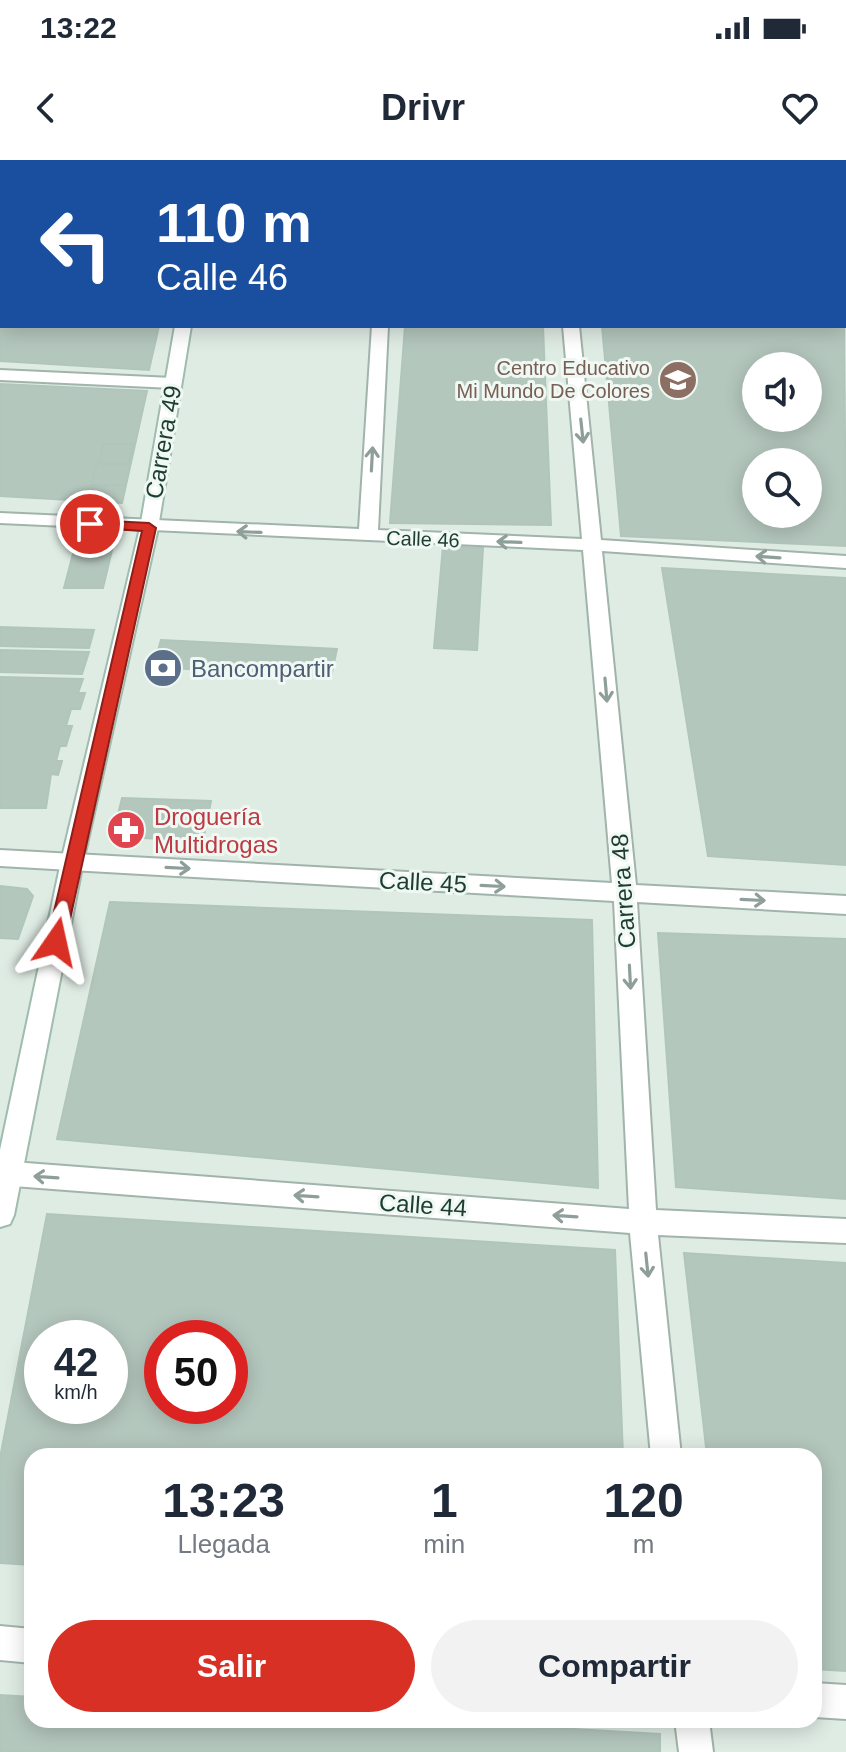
<!DOCTYPE html>
<html lang="es">
<meta charset="utf-8">
<style>
body{margin:0;font-family:Arial,sans-serif;background:#f2f2f3;color:#1f2937;height:100vh;display:flex;flex-direction:column;font-size:30px;white-space:nowrap}
*{box-sizing:border-box;margin:0}
p{font-size:26px;color:#747a83}
.icon{flex:none;width:44px;height:44px;fill:none;stroke:currentColor;stroke-width:2;stroke-linecap:round;stroke-linejoin:round}
.map{position:relative;flex:1;overflow:hidden}
.drawer{position:absolute;left:24px;top:1288px;width:798px;height:280px;display:flex;flex-direction:column;background:#fff;border-radius:24px;box-shadow:0 4px 20px #0003}
.drawer>*{flex:none}
.top-card{position:absolute;left:0px;top:0px;width:846px;height:168px;box-shadow:0 4px 20px #0003;background:#1a4fa0;color:#fff;overflow:hidden}
.controls{position:absolute;left:742px;top:192px;display:grid;gap:16px}
.controls a{display:grid;place-items:center;width:80px;height:80px;border-radius:50%;background:#fff;box-shadow:0 4px 20px #0003;font-size:40px}
.speed{position:absolute;left:24px;top:1160px;display:flex;gap:16px;font-size:40px;font-weight:700;text-align:center}
.speed>*{display:grid;place-content:center;width:104px;height:104px;border-radius:50%;background:#fff;box-shadow:0 4px 20px #0003;line-height:1}
.speed small{font-size:20px;font-weight:400}
.speed .limit{border:12px solid #d22;background:#fff;color:#111}
.pin{position:absolute;display:grid;place-items:center;width:68px;height:68px;color:#fff;margin:-34px;border:4px solid #fff;border-radius:50%;box-shadow:0 2px 8px #0007}
.me{position:absolute;width:88px;margin:-44px;rotate:11deg;stroke-linejoin:round;filter:drop-shadow(0 0 6px #0008)}
.turn{display:flex;align-items:center;gap:28px;height:168px;padding:0 24px;font-size:36px}
.turn .icon{width:104px;height:104px;stroke-width:2.5}
.turn b{display:block;font-size:56px;line-height:68px}
.eta{display:flex;justify-content:space-evenly;align-items:center;height:136px;text-align:center}
.eta b{font-size:48px;font-weight:800;line-height:56px}
.action{display:flex;gap:16px;margin-top:auto;padding:16px 24px}
.action a{flex:1;height:92px;border-radius:48px;background:#d93025;color:#fff;font-size:32px;font-weight:800;line-height:92px;text-align:center}
.action a+a{background:#f2f2f3;color:#1f2937}
.status{display:flex;justify-content:space-between;align-items:center;height:56px;padding:0 40px;background:#fff;direction:ltr}
.status svg{height:22px;fill:currentColor}
header{display:flex;justify-content:space-between;align-items:center;height:104px;padding:0 24px;background:#fff;font-size:36px;font-weight:800}
.map>svg:first-child{display:block}
.building{fill:#b4c7bd;stroke:#b1c6bb;stroke-width:2;fill-rule:evenodd}
.lines{fill:none;stroke-linecap:round;stroke-linejoin:round}
.minor-casing{stroke:#a1b4ab;stroke-width:4}
.tertiary-casing{stroke:#a1b4ab;stroke-width:4}
.secondary-casing{stroke:#9fbcae;stroke-width:4}
.minor{fill:#fff;fill-rule:evenodd}
.tertiary{fill:#fff;fill-rule:evenodd}
.secondary{fill:#fff;fill-rule:evenodd}
.oneway{stroke:#8e9e98}
.route{fill:#d93025;stroke:#8d1f18;stroke-width:2}
.labels{text-anchor:middle;dominant-baseline:central;stroke-width:6;stroke-linejoin:round;paint-order:stroke}
.far-education-label{font-size:20px;fill:#785e54;stroke:#eff8f3;text-anchor:end}
.far-street-label{font-size:20px;fill:#1e3d31;stroke:#eff8f3}
.street-label{font-size:24px;fill:#1e3d31;stroke:#eff8f3}
.service-label{font-size:24px;fill:#4e5e75;stroke:#eff8f3;text-anchor:start}
.health-label{font-size:24px;fill:#be3a42;stroke:#eff8f3;text-anchor:start}
</style>
<div class="status"><b>13:22</b><svg viewBox="0 0 49 12"><path d="M0 12V9h3v3zM5 12V6h3v6zM10 12V3h3v9zM15 12V0h3v12zM26 1h20v11H26zM47 4h2v5h-2z"/></svg></div>
<header><svg class="icon" aria-label="back" viewBox="0 0 24 24"><path d="M15 5l-7 7 7 7"/></svg>Drivr<svg class="icon" aria-label="heart" viewBox="0 0 24 24"><path d="M12 20l-8-8c-3-5 5-10 8-4 3-6 11-1 8 4z"/></svg></header>
<div class="map">
<svg width="846" height="1592" viewBox="0 0 846 1592">
<rect width="100%" height="100%" fill="#dfece4"/>
<g class="building">
<path d="M17 0H200V2Z"/>
<rect x="275" y="0" width="275" height="2"/>
<path d="M572 0H846V127L844 2Z"/>
<rect x="0" y="14" width="2" height="83"/>
<path d="M0 122 2 166H159L149 210 0 201Z"/>
<path d="M844 163 846 386 621 376 602 166ZM756 206H808V258H756ZM756 302H808V354H756Z"/>
<path d="M405 166H543L551 365 390 363Z"/>
<path d="M0 224 147 231 122 343 0 336Z"/>
<path d="M104 284H133L129 303H99Z"/>
<path d="M97 304 130 305 125 325H91Z"/>
<path d="M75 386H113L103 428H64Z"/>
<path d="M443 386 483 388 477 490 434 488Z"/>
<path d="M662 408 846 418V705L708 696Z"/>
<path d="M0 467 94 470 89 488 0 486Z"/>
<path d="M161 480 337 489 331 517 153 507Z"/>
<path d="M0 490 89 492 82 514 0 512Z"/>
<path d="M0 517 83 519 78 533H85L80 549H71L66 566H72L66 586H60L56 601H62L58 615 51 614 46 648H0Z"/>
<path d="M122 638 211 641 203 681 122 677 114 671Z"/>
<path d="M0 726 27 729 33 736 18 779 0 778Z"/>
<path d="M110 742 592 760 598 1028 57 979Z"/>
<path d="M658 773 846 779V1039L676 1027Z"/>
<path d="M47 1054 615 1090 623 1296H32V1405L0 1403V1298ZM42 1178H110V1246H42ZM162 1178H230V1246H162Z"/>
<path d="M684 1093 846 1103V1511L814 1509V1296H707Z"/>
<path d="M0 1535 32 1537V1560H419L660 1574V1592H0Z"/>
</g>
<g class="lines">
<g class="minor-casing">
<g id="minor">
<rect x="552" y="0" width="14" height="2"/>
<rect x="0" y="4" width="2" height="8"/>
<rect x="844" y="148" width="2" height="10"/>
<path d="M372 166H388L378 370 582 379 563 166H579L601 380 846 396V408L602 391 636 725 846 736V754L637 742 656 1050 846 1059V1083L658 1075 681 1296H651L630 1073 0 1025V1001L629 1049 614 741 0 706V690L612 723 583 390 0 363V353L359 369Z"/>
<path d="M0 210 173 218 181 223 173 228 0 220Z"/>
<path d="M0 1466 32 1469V1503L0 1500Z"/>
<path d="M814 1523 846 1525V1559L814 1557Z"/>
<path d="M675 1560H709L713 1592H679Z"/>
</g>
</g>
<g class="tertiary-casing">
<rect id="tertiary" x="0" y="107" width="2" height="10"/>
</g>
<g class="secondary-casing">
<g id="secondary">
<rect x="214" y="0" width="14" height="2"/>
<path d="M175 166H191L158 368 83 702 14 1055 10 1064 0 1067V990L61 702 140 368Z"/>
</g>
</g>
<use href="#minor" class="minor"/>
<use href="#tertiary" class="tertiary"/>
<use href="#secondary" class="secondary"/>
</g>
<defs><path id="oneway-shaft" d="M-6 0H5M1.5-3L5.5 0L1.5 3" fill="none" stroke-width="1.6" stroke-linecap="round" stroke-linejoin="round" transform="scale(2)"/></defs>
<g class="oneway">
<use href="#oneway-shaft" transform="translate(582 271) rotate(84)"/>
<use href="#oneway-shaft" transform="translate(372 299) rotate(-87)"/>
<use href="#oneway-shaft" transform="translate(249 372) rotate(-178)"/>
<use href="#oneway-shaft" transform="translate(509 382) rotate(-178)"/>
<use href="#oneway-shaft" transform="translate(768 397) rotate(-176)"/>
<use href="#oneway-shaft" transform="translate(606 530) rotate(85)"/>
<use href="#oneway-shaft" transform="translate(178 708) rotate(3)"/>
<use href="#oneway-shaft" transform="translate(493 726) rotate(3)"/>
<use href="#oneway-shaft" transform="translate(753 740) rotate(3)"/>
<use href="#oneway-shaft" transform="translate(630 817) rotate(87)"/>
<use href="#oneway-shaft" transform="translate(46 1017) rotate(-176)"/>
<use href="#oneway-shaft" transform="translate(306 1036) rotate(-176)"/>
<use href="#oneway-shaft" transform="translate(565 1056) rotate(-176)"/>
<use href="#oneway-shaft" transform="translate(647 1105) rotate(84)"/>
</g>
<path class="route" d="M90 360 149 363 156 368 65 782 56 789 47 782 142 371 85 367V361Z"/>
<defs>
<g id="school-disc" transform="scale(2)"><circle r="9.5" fill="#8d6e63" stroke="#eff8f3"/><path d="M0-5L7-2L0 1L-7-2ZM-4 1L0 2.5L4 1V4Q0 6-4 4Z" fill="#fff"/></g>
<g id="bank-disc" transform="scale(2)"><circle r="9.5" fill="#5c6f8a" stroke="#eff8f3"/><path d="M-6-4H6V4H-6ZM0-2.3a2.3 2.3 0 1 0 0 4.6a2.3 2.3 0 1 0 0-4.6Z" fill="#fff"/></g>
<g id="pharmacy-disc" transform="scale(2)"><circle r="9.5" fill="#e0444e" stroke="#eff8f3"/><path d="M-2-6h4v4h4v4h-4v4h-4v-4h-4v-4h4Z" fill="#fff"/></g>
</defs>
<g fill-rule="evenodd">
<use href="#school-disc" x="678" y="220"/>
<use href="#bank-disc" x="163" y="508"/>
<use href="#pharmacy-disc" x="126" y="670"/>
</g>
<g class="labels">
<g class="far-education-label">
<text x="650" y="208">Centro Educativo<tspan x="650" dy="23">Mi Mundo De Colores</tspan></text>
</g>
<g class="far-street-label">
<text transform="translate(423 379) rotate(2)">Calle 46</text>
</g>
<g class="street-label">
<text transform="translate(163 282) rotate(-80)">Carrera 49</text>
<text transform="translate(423 722) rotate(3)">Calle 45</text>
<text transform="translate(623 731) rotate(-94)">Carrera 48</text>
<text transform="translate(423 1045) rotate(4)">Calle 44</text>
</g>
<g class="service-label">
<text x="191" y="508">Bancompartir</text>
</g>
<g class="health-label">
<text x="154" y="656">Droguería<tspan x="154" dy="28">Multidrogas</tspan></text>
</g>
</g>
</svg>
<div class="controls">
<a><svg class="icon" aria-label="sound" viewBox="0 0 24 24"><path d="M4 9h4l5-4v14l-5-4H4zM17 9q2 3 0 6"/></svg></a>
<a><svg class="icon" aria-label="search" viewBox="0 0 24 24"><circle cx="10" cy="10" r="6"/><path d="M15 15l6 6"/></svg></a>
</div>
<div class="speed"><div>42<small>km/h</small></div><div class="limit">50</div></div>
<div class="pin" style="left:90px;top:364px;background:#d93025"><svg class="icon" aria-label="arrive" viewBox="0 0 24 24"><path d="M6 21V4h12l-3 4 3 4H6"/></svg></div>
<svg class="me" style="left:56px;top:782px" viewBox="-20 -20 40 40"><path d="M0-17L14 15 0 8-14 15z" fill="#d93025" stroke="#fff" stroke-width="4"/></svg>
<div class="top-card">
<div class="turn"><svg class="icon" aria-label="left" viewBox="0 0 24 24"><path d="M17 20v-9H6M10 6l-5 5 5 5"/></svg><div><b>110 m</b>Calle 46</div></div>
</div>
<section class="drawer">
<div class="eta">
<div><b>13:23</b><p>Llegada</p></div>
<div><b>1</b><p>min</p></div>
<div><b>120</b><p>m</p></div>
</div>
<div class="action"><a>Salir</a><a>Compartir</a></div>
</section>
</div>
